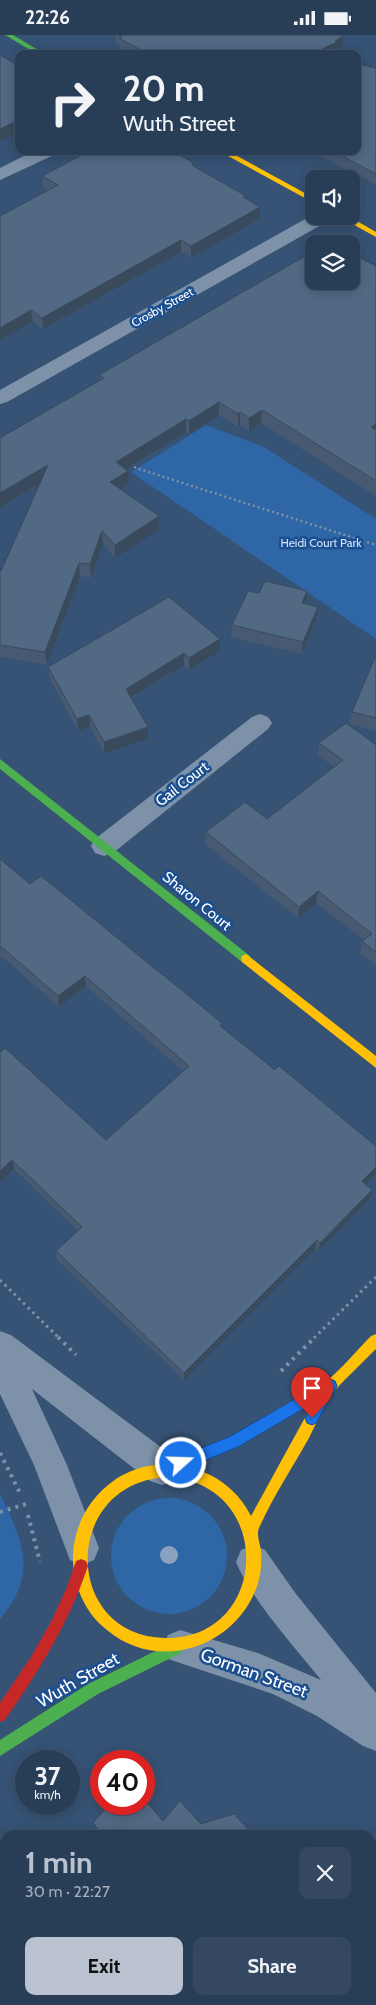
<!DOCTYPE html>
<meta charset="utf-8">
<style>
body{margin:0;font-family:Cabin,sans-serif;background:#344961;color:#f1f3f6;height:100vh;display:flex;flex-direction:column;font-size:19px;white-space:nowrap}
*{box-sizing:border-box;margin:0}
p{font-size:16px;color:#a5aeba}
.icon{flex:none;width:28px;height:28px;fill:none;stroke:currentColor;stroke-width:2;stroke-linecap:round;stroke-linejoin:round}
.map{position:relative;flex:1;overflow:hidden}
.details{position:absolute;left:0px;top:1795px;width:376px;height:175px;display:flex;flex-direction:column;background:#283e57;border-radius:15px 15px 0 0;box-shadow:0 2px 12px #0003,0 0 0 1px #44576d}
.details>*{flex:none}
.top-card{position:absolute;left:15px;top:15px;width:346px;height:105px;border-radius:10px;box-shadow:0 2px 12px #0003,0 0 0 1px #44576d;background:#283e57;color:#f1f3f6;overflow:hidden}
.tools{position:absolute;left:305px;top:135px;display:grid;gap:10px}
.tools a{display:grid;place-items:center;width:55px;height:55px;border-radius:10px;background:#283e57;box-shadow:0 2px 12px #0003,0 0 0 1px #44576d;font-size:25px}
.speed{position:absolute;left:15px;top:1715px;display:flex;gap:10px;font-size:25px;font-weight:700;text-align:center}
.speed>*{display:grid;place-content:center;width:65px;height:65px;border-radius:50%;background:#283e57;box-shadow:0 2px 12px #0003,0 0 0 1px #44576d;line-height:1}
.speed small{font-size:12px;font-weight:400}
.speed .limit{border:8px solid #d22;background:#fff;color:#111}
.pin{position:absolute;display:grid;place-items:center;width:42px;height:42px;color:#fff;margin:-51px -21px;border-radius:50% 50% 50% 0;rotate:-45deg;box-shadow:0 0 5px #0007}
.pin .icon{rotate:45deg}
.me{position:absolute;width:55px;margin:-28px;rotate:70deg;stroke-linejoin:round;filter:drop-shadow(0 0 4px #0008)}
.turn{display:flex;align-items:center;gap:18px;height:105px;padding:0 25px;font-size:22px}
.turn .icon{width:65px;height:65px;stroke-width:2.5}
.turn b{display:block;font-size:35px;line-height:42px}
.round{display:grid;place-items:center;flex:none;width:52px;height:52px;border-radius:10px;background:#344961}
.overview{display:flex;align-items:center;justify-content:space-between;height:85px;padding:0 25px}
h1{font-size:30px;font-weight:700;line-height:38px;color:#b9c2ce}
.button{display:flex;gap:10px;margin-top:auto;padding:10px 25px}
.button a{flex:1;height:58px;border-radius:10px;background:#b9c2ce;color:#111;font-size:20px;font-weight:700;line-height:58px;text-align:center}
.button a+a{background:#344961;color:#f1f3f6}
.status{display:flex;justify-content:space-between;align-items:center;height:35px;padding:0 25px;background:#283e57;direction:ltr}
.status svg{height:14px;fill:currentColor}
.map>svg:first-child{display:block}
.green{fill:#2f66a5}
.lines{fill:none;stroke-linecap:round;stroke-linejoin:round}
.path-far2{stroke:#7d92a8;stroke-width:2.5;stroke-dasharray:2 3;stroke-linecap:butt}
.path-far1{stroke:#7d92a8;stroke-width:3;stroke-dasharray:2.5 4;stroke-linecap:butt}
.path{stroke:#7d92a8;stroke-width:4;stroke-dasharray:3 5;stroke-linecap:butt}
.lane{fill:#7d92a8;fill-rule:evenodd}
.street{fill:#7d92a8;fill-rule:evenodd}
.fast{fill:#4caf50;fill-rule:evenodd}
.slow{fill:#ffc107;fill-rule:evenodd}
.jam{fill:#c62828;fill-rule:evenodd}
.tree{fill:#8aa2be}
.wall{fill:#475a72}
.shaded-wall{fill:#394a5c}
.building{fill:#526984;stroke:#394a5c}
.route{fill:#1a73e8;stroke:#114b97}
.labels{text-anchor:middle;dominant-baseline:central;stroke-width:5;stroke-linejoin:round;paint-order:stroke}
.far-street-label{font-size:12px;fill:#fff;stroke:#1b4f8f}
.far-park-label{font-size:12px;fill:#cfe3fa;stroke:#1b4f8f}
.street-label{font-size:15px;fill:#fff;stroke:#1b4f8f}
.near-street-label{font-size:18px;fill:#fff;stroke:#1b4f8f}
</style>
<div class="status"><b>22:26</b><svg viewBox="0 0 49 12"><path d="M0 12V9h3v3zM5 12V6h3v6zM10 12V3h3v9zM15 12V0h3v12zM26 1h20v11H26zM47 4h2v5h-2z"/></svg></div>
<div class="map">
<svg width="376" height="1970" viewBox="0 0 376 1970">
<rect width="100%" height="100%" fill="#365274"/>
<g class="green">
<path d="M206 390 264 412 376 484V604L131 437Z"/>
<path d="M0 1459C23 1506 39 1539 0 1584Z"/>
<circle cx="169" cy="1521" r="58"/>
</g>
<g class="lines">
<path class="path-far2" d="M130 429 136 433 376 510"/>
<g class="path-far1">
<path d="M0 1245 59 1303"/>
<path d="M314 1303 376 1242"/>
</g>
<g class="path">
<path d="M58 1302 76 1320"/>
<path d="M281 1336 315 1302"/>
<path d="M0 1418 20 1458"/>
<path d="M0 1477 26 1469"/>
<path d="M28 1480 40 1527"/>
</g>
<g class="lane">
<path d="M376 1870V1902L371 1904V1872Z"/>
<path d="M299 1965H329L327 1970H297Z"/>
</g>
<g class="street">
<path d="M34 116H57L54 120 0 145V133Z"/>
<path d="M314 179V181H333L330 185 7 367 0 369V355Z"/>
<path d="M260 679 268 682 272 688 268 694 113 818 104 821 95 818 91 811 95 804 252 682Z"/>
<path d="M0 1296 11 1300 174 1422 178 1434 174 1446 162 1450 150 1446 32 1354 67 1430 99 1513 94 1525 82 1530 70 1525 34 1430 0 1359Z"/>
<path d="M253 1510 265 1515 296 1559 376 1658V1716L363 1711 317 1681 273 1659 168 1624 163 1612 168 1600 180 1595 258 1618 321 1645C294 1611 252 1566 236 1527L241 1515Z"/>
</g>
<g class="fast">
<path d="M5 0H13L45 19H37Z"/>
<path d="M0 724 250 921 251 924 250 927H242L0 734Z"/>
<path d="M176 1606 181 1608 183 1613 181 1618 98 1659 0 1721V1705L88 1649Z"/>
</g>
<g class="slow">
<path d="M219 116H228L314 163V168Z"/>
<path d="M338 181H348L376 197V202Z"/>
<path d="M246 919 376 1021V1033L242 927 241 924 242 921Z"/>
<path d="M376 1299V1314C363 1327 349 1340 336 1354 325 1367 317 1387 309 1403 292 1433 273 1462 259 1493 256 1499 260 1508 261 1516 262 1526 261 1538 258 1548 238 1612 159 1639 107 1595 86 1579 74 1552 73 1526 72 1498 85 1469 107 1451 118 1441 133 1434 148 1431 153 1430 158 1430 162 1429 183 1421 206 1412 227 1403 248 1393 268 1379 288 1368 300 1361 315 1355 325 1347 342 1334 356 1316 371 1301ZM313 1368 251 1481C238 1455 215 1438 187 1432L238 1412ZM167 1442C276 1448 270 1605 165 1603 62 1601 61 1448 167 1442Z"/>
</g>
<path class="jam" d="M81 1524 86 1526 88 1531C69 1588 39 1636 5 1685L0 1687V1668L31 1622 52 1585 67 1552 76 1526Z"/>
</g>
<circle class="tree" cx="169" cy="1520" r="9"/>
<g class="wall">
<path d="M116 0H341L342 12 336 15V18L334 19H127L120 15V12L116 10Z"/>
<path d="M376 33V150L311 116H358Z"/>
<path d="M193 131 246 164 259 184 191 223 181 217 43 294 33 287 0 305 48 156 43 153 42 141Z"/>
<path d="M376 231V461L261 388 249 396 240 390 238 392 219 380 189 399 186 397 126 434 128 436 129 449 120 454 159 481V494L115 523 103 509 91 543 80 541 47 630 0 622V536H1L40 449 0 473V403L100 345 99 340Z"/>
<path d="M306 568 305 569 318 572 316 584 302 619 231 602 232 590Z"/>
<path d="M220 604V616L189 635 184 630 131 663 148 692V704L104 718 90 692 78 696 50 644 48 632Z"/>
<path d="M376 620V696L350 689 352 677Z"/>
<path d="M319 708 376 710V930L360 918 362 906 364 905 316 868 298 883 205 809 206 797 267 784 334 732 318 720Z"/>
<path d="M0 824 30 849 222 988V993L275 1035 376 1111V1139L366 1149 370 1164 318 1216 315 1214 184 1345 57 1225 56 1216 78 1196 14 1134 0 1147V1017L106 1105 183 1036 86 951 59 972 6 925 0 922Z"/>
</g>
<g class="shaded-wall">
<path d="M343 1 342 12 336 15V18L334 19H312Z"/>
<path d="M19 85V96L0 106V94Z"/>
<path d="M260 172 259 184 191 223V211Z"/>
<path d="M181 205V217L43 294 42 283Z"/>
<path d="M31 275 33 287 0 305V293Z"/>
<path d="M219 367V380L189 399V386Z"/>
<path d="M262 375 261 388 249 396V383Z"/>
<path d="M240 377V390L238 392V379Z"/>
<path d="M186 384V397L116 440V427Z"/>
<path d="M376 389V401L371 392Z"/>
<path d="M48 430 49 443 0 473V458Z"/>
<path d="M128 436 129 449 111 460 110 447Z"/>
<path d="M159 481V494L115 523V510Z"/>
<path d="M102 496 103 509 91 543 90 529Z"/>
<path d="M79 528 80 541 47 630 45 617Z"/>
<path d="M307 556 306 568 301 580 302 568Z"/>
<path d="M318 572 316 584 302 619 303 607Z"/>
<path d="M220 604V616L189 635V623Z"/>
<path d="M184 618V630L126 665V654Z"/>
<path d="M89 680 90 692 78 696 77 684Z"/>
<path d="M148 692V704L104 718V707Z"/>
<path d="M318 856 316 868 298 883 299 872Z"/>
<path d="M85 941 86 951 59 972 58 961Z"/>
<path d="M12 1125 14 1134 0 1147V1136Z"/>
<path d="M376 1132V1139L360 1155 362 1146Z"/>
<path d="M372 1155 370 1164 318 1216 320 1208Z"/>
<path d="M317 1205 315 1214 184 1345V1338Z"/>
</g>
<g class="building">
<path d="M118 0H341L343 1 335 6 337 7 312 19H148L119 3 122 2Z"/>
<path d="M0 20 19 31V85L0 94Z"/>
<path d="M358 29 376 33V139L333 116H358Z"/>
<path d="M90 116H172L192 127 193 131 246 161 243 162 260 172 191 211 181 205 42 283 31 275 0 293V181L58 150 42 141Z"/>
<path d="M314 216V246H351V218L376 231V389L371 392 376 395V446L262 375 249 383 240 377 238 379 219 367 189 386 186 384 116 427 128 436 110 447 159 481 115 510 102 496 90 529 79 528 45 617 0 610V536H1L48 430 0 458V403L104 343 99 340Z"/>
<path d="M265 546 307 556 302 568 318 572 303 607 232 590 248 556 259 558Z"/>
<path d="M169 562 220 604 189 623 184 618 126 654 148 692 104 707 89 680 77 684 48 632Z"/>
<path d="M376 620V683L352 677Z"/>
<path d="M346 688 376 710V917L362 906 372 899 318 856 299 872 206 797 245 767 267 784 343 725 319 708Z"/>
<path d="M0 824 30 849 41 841 222 988 220 991 275 1035 279 1031 376 1111V1132L362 1146 372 1155 320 1208 317 1205 184 1338 56 1216 82 1192 12 1125 0 1136V1017L5 1013 106 1105 189 1031 85 941 58 961 4 914 0 912Z"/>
<path d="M144 1764 163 1786 180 1766 201 1789 234 1779 253 1800H103L93 1788 110 1769H144Z"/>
<path d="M5 1939V1965H282L278 1970H0V1945Z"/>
</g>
<path class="route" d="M330 1344 335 1346 337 1351 316 1388 312 1390 307 1388 305 1383 313 1368 238 1412 181 1435 176 1433 174 1428 176 1423 229 1402Z"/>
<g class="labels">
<g class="far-street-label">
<text transform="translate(162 272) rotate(-29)">Crosby Street</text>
</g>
<g class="far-park-label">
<text x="321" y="507">Heidi Court Park</text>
</g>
<g class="street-label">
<text transform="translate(182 749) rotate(-38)">Gail Court</text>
<text transform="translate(197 866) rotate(39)">Sharon Court</text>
</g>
<g class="near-street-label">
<text transform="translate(254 1638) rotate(20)">Gorman Street</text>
<text transform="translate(78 1645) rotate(-30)">Wuth Street</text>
</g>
</g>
</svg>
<div class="tools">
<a><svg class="icon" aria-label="sound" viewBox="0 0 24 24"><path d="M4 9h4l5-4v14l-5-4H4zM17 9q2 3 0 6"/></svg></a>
<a><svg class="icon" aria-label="layers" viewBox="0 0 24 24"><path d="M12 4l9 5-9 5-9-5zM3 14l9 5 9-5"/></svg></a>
</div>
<div class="speed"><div>37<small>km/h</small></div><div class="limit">40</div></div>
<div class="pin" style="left:312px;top:1383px;background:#d93025"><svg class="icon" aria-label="arrive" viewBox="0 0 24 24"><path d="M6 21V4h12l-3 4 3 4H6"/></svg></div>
<svg class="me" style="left:181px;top:1428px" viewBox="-20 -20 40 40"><circle r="17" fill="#1a73e8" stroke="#fff" stroke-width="3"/><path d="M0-11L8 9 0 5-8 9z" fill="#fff"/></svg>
<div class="top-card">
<div class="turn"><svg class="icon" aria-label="right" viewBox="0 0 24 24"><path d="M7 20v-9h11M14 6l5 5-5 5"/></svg><div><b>20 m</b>Wuth Street</div></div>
</div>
<section class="details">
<div class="overview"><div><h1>1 min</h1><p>30 m · 22:27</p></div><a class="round"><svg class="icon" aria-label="close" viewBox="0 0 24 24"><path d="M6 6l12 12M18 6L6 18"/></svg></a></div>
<div class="button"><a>Exit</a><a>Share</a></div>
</section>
</div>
